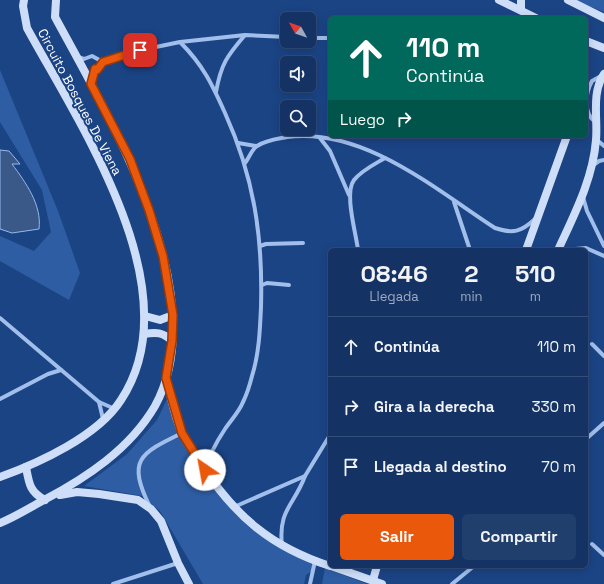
<!DOCTYPE html>
<html lang="es">
<meta charset="utf-8">
<style>
body{margin:0;font-family:"Space Grotesk",sans-serif;background:#213f6d;color:#f1f3f6;height:100vh;display:flex;flex-direction:column;font-size:15px;white-space:nowrap}
*{box-sizing:border-box;margin:0}
p{font-size:13px;color:#9daabf}
.icon{flex:none;width:22px;height:22px;fill:none;stroke:currentColor;stroke-width:2;stroke-linecap:round;stroke-linejoin:round}
.map{position:relative;flex:1;overflow:hidden}
.side{position:absolute;left:328px;top:248px;width:260px;height:320px;display:flex;flex-direction:column;background:#143364;border-radius:6px;box-shadow:0 2px 10px #0003,0 0 0 1px #334e78}
.side>*{flex:none}
.top-card{position:absolute;left:328px;top:16px;width:260px;height:122px;border-radius:6px;box-shadow:0 2px 10px #0003,0 0 0 1px #334e78;background:#00695c;color:#fff;overflow:hidden}
.needle{width:26px;rotate:310deg}
.fabs{position:absolute;left:280px;top:12px;display:grid;gap:8px}
.fabs a{display:grid;place-items:center;width:36px;height:36px;border-radius:6px;background:#143364;box-shadow:0 2px 10px #0003,0 0 0 1px #334e78;font-size:20px}
.pin{position:absolute;display:grid;place-items:center;width:34px;height:34px;color:#fff;margin:-17px;border-radius:8px;box-shadow:0 2px 6px #0006}
.me{position:absolute;width:44px;margin:-22px;rotate:327deg;stroke-linejoin:round;filter:drop-shadow(0 0 3px #0008)}
.turn{display:flex;align-items:center;gap:14px;height:84px;padding:0 12px;font-size:18px}
.turn .icon{width:52px;height:52px;stroke-width:2.5}
.turn b{display:block;font-size:28px;line-height:34px}
.then{display:flex;align-items:center;height:38px;padding:0 12px;background:#0003;gap:8px;font-size:15px}
.eta{display:flex;justify-content:space-evenly;align-items:center;height:68px;text-align:center}
.eta b{font-size:24px;font-weight:700;line-height:28px}
.primary-button{display:flex;gap:8px;margin-top:auto;padding:8px 12px}
.primary-button a{flex:1;height:46px;border-radius:6px;background:#ea580c;color:#fff;font-size:16px;font-weight:700;line-height:46px;text-align:center}
.primary-button a+a{background:#213f6d;color:#f1f3f6}
ul{padding:0;list-style:none}
li{display:flex;align-items:center;gap:12px;height:60px;padding:0 12px;border-top:1px solid #334e78}
li div{flex:1}
li b{display:block;font-size:15px}
li em{font-style:normal}
.map>svg:first-child{display:block}
.green{fill:#2e5da3}
.water{fill:#3a5988;stroke:#95b9ed}
.lines{fill:none;stroke-linecap:round;stroke-linejoin:round}
.street{stroke:#a2bfeb;stroke-width:4}
.secondary{stroke:#cedef8;stroke-width:8}
.route-casing{stroke:#983908;stroke-width:10}
.route{stroke:#ea580c;stroke-width:7}
.labels{text-anchor:middle;dominant-baseline:central;stroke-width:4;stroke-linejoin:round;paint-order:stroke}
.street-label{font-size:13px;fill:#fff;stroke:#1b4485}
</style>
<div class="map">
<svg width="604" height="584" viewBox="0 0 604 584">
<rect width="100%" height="100%" fill="#1b4485"/>
<g class="green">
<path d="M576 0H604V12L579 2Z"/>
<path d="M0 70 58 211 80 273 69 300 0 261V236L34 251 51 232 42 190 0 122Z"/>
<path d="M171 391 180 433 245 521 312 563 314 566 312 571 306 575 304 584H203L160 511 142 496 84 486 127 454 157 420Z"/>
<path d="M325 568 367 584H322Z"/>
</g>
<path class="water" d="M0 150 9 151 20 164H12C26 183 42 205 39 229L12 233 0 229Z"/>
<g class="lines">
<g class="street">
<path d="M309 38H330"/>
<path d="M180 42C203 65 212 84 225 113 254 177 263 237 261 307 260 330 259 354 252 376 250 384 247 394 243 402 239 412 231 420 225 429 217 441 209 456 205 470"/>
<path d="M78 57 84 59 92 56 103 62"/>
<path d="M91 83 95 69 97 70 103 62 127 53 180 42 245 35 287 37"/>
<path d="M216 92C221 64 227 56 245 35"/>
<path d="M595 122C583 112 585 94 592 81L601 76"/>
<path d="M320 138 330 151 349 195"/>
<path d="M597 140 604 146"/>
<path d="M238 143 256 146"/>
<path d="M245 163C249 158 252 149 257 146 266 140 277 139 287 137 363 127 435 189 495 228 513 234 521 232 535 219"/>
<path d="M592 166 599 161 604 160"/>
<path d="M583 197 587 211 604 246"/>
<path d="M454 202 470 250"/>
<path d="M260 246 266 244 303 243"/>
<path d="M358 250C356 233 344 193 354 180 362 170 375 164 385 158"/>
<path d="M565 250 586 248 604 256"/>
<path d="M262 285 267 283 289 285"/>
<path d="M0 318 99 402 115 409"/>
<path d="M592 344 604 356"/>
<path d="M0 399 48 374 61 370"/>
<path d="M99 402 103 419"/>
<path d="M586 439 604 423"/>
<path d="M150 507C127 460 139 454 182 433"/>
<path d="M234 507 305 476 330 435"/>
<path d="M592 544 604 555"/>
<path d="M282 546C278 509 294 506 305 476"/>
<path d="M113 584 178 563"/>
<path d="M310 584 315 561"/>
<path d="M452 584 474 566"/>
</g>
<g class="secondary">
<path d="M499 0 536 18"/>
<path d="M521 0V10"/>
<path d="M568 0 604 18"/>
<path d="M586 41 604 48"/>
<path d="M526 250 567 136"/>
<path d="M558 250C574 215 593 179 596 140 598 119 591 93 604 74"/>
<path d="M145 316 160 320 173 315"/>
<path d="M144 334C156 332 163 332 172 341"/>
<path d="M166 378C171 396 174 416 182 433 187 444 195 454 201 464 235 516 271 547 330 566"/>
<path d="M26 467C29 484 30 492 45 500"/>
<path d="M0 477C39 463 98 436 121 400 193 291 80 125 27 28L23 6 24 0"/>
<path d="M60 495 77 492 99 494 138 500 151 509 161 521 178 563 189 584"/>
<path d="M0 523C15 517 29 508 44 500 86 478 130 449 155 406 216 294 108 115 55 17L56 0"/>
<path d="M331 566 382 584"/>
<path d="M373 580 377 566"/>
</g>
</g>
<g class="lines">
<g class="route-casing">
<path id="route" d="M140 50 103 62 97 70 95 69 91 84 130 159 149 210 163 256 173 315 172 341 166 378 182 433 205 470"/>
</g>
<use href="#route" class="route"/>
</g>
<g class="labels">
<g class="street-label">
<text transform="translate(80 102) rotate(62)">Circuito Bosques De Viena</text>
</g>
</g>
</svg>
<div class="fabs">
<a><svg class="needle" viewBox="-14 -14 28 28"><path d="M0-13l5 13h-10z" fill="#e53935"/><path d="M0 13l5-13h-10z" fill="#9daabf"/></svg></a>
<a><svg class="icon" aria-label="sound" viewBox="0 0 24 24"><path d="M4 9h4l5-4v14l-5-4H4zM17 9q2 3 0 6"/></svg></a>
<a><svg class="icon" aria-label="search" viewBox="0 0 24 24"><circle cx="10" cy="10" r="6"/><path d="M15 15l6 6"/></svg></a>
</div>
<div class="pin" style="left:140px;top:50px;background:#d93025"><svg class="icon" aria-label="arrive" viewBox="0 0 24 24"><path d="M6 21V4h12l-3 4 3 4H6"/></svg></div>
<svg class="me" style="left:205px;top:470px" viewBox="-20 -20 40 40"><circle r="19" fill="#fff"/><path d="M0-13L10 11 0 6-10 11z" fill="#ea580c"/></svg>
<div class="top-card">
<div class="turn"><svg class="icon" aria-label="ahead" viewBox="0 0 24 24"><path d="M12 20V5M6 11l6-6 6 6"/></svg><div><b>110 m</b>Continúa</div></div>
<div class="then">Luego<svg class="icon" aria-label="right" viewBox="0 0 24 24"><path d="M7 20v-9h11M14 6l5 5-5 5"/></svg></div>
</div>
<section class="side">
<div class="eta">
<div><b>08:46</b><p>Llegada</p></div>
<div><b>2</b><p>min</p></div>
<div><b>510</b><p>m</p></div>
</div>
<ul>
<li><svg class="icon" aria-label="ahead" viewBox="0 0 24 24"><path d="M12 20V5M6 11l6-6 6 6"/></svg><div><b>Continúa</b></div><em>110 m</em></li>
<li><svg class="icon" aria-label="right" viewBox="0 0 24 24"><path d="M7 20v-9h11M14 6l5 5-5 5"/></svg><div><b>Gira a la derecha</b></div><em>330 m</em></li>
<li><svg class="icon" aria-label="arrive" viewBox="0 0 24 24"><path d="M6 21V4h12l-3 4 3 4H6"/></svg><div><b>Llegada al destino</b></div><em>70 m</em></li>
</ul>
<div class="primary-button"><a>Salir</a><a>Compartir</a></div>
</section>
</div>
